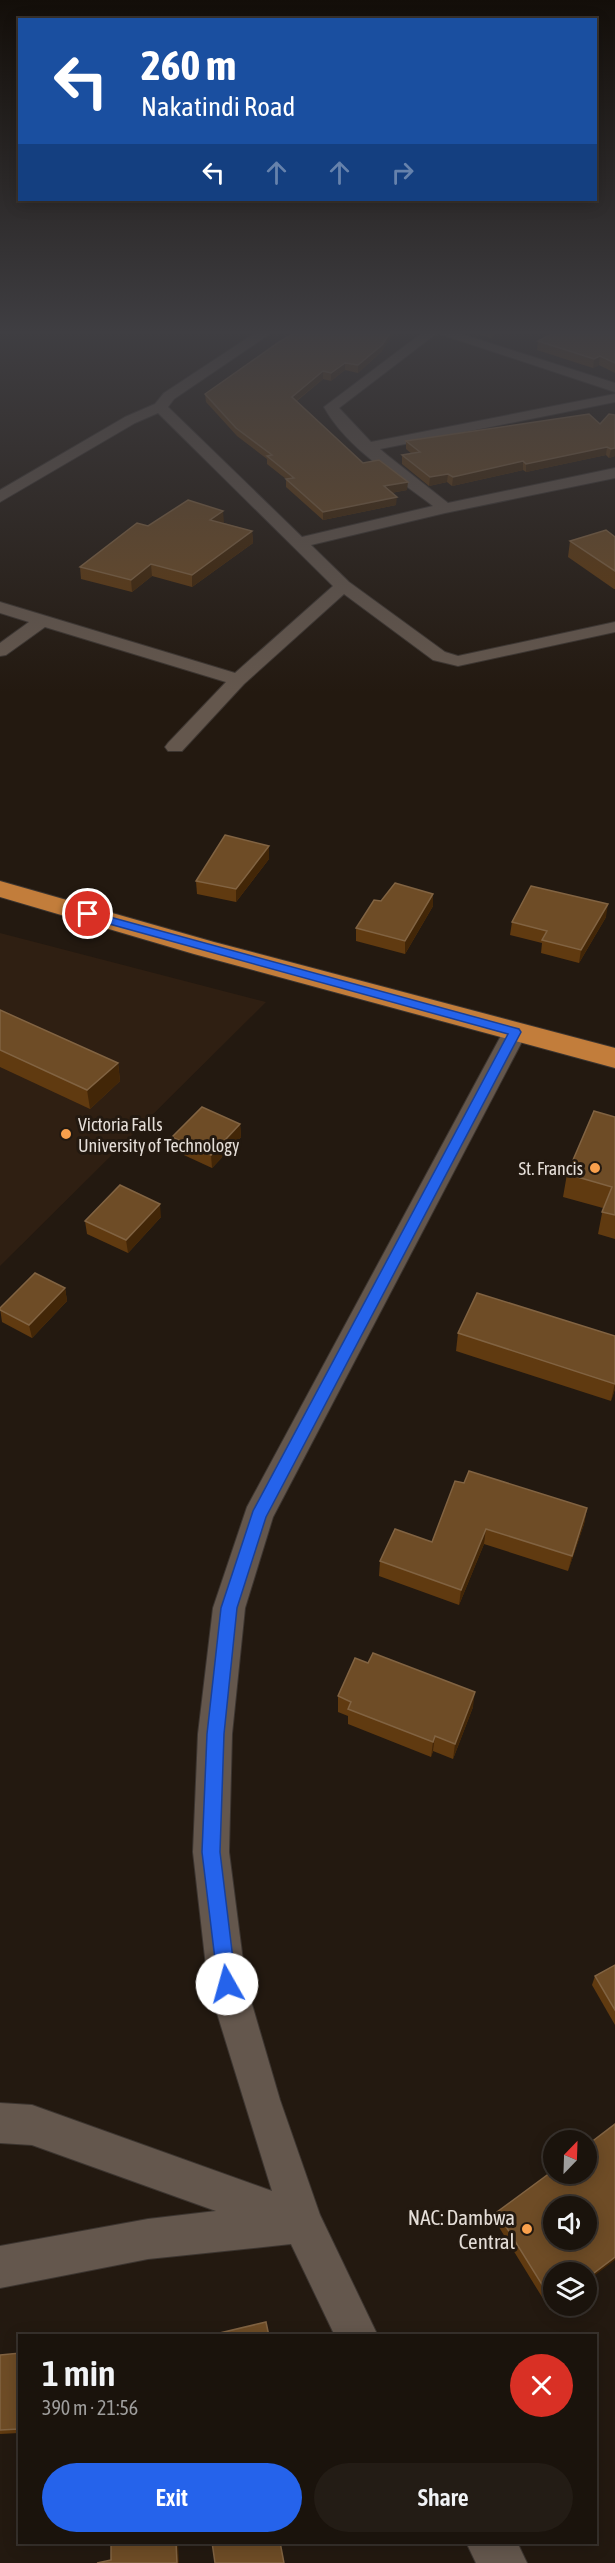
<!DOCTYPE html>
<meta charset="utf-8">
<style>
body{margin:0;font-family:"Asap Condensed",sans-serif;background:#231c15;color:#f1f3f6;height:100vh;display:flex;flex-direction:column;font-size:22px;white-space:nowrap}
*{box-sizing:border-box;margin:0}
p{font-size:20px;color:#9f9e9d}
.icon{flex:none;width:33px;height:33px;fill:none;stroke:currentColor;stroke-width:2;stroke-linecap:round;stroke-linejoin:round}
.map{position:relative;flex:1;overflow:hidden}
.panel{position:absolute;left:18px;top:2334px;width:579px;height:210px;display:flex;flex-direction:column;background:#1a130c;border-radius:0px;box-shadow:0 3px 15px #0003,0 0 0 2px #38322d}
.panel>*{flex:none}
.top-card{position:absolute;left:18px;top:18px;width:579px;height:183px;border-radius:0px;box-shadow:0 3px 15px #0003,0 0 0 2px #38322d;background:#1a4fa0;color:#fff;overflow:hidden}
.needle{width:39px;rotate:23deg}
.fabs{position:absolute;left:543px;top:2130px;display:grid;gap:12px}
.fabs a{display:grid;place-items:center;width:54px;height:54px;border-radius:50%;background:#1a130c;box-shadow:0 3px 15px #0003,0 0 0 2px #38322d;font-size:30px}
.pin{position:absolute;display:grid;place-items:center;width:51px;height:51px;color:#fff;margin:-26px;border:3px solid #fff;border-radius:50%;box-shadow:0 2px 6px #0007}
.me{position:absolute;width:66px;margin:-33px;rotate:353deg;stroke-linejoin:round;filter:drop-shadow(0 0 4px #0008)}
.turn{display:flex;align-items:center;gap:21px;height:126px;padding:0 24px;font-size:27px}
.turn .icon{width:78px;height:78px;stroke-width:2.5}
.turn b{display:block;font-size:42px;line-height:51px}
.lanes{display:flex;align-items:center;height:57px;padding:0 24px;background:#0003;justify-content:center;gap:30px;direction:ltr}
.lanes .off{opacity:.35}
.round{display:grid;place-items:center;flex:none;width:63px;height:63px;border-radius:32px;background:#231c15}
.summary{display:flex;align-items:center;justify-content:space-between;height:102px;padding:0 24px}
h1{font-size:36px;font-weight:600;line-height:45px}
.action{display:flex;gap:12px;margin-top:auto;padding:12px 24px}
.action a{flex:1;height:69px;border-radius:36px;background:#2563eb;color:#fff;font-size:24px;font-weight:600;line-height:69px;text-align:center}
.action a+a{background:#231c15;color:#f1f3f6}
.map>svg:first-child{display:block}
.built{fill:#2f1f12}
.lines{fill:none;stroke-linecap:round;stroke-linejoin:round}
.street-casing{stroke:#3c3530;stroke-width:2}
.highway-casing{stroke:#3c3530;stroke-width:2}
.street{fill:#64574d;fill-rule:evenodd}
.highway{fill:#c27d3b;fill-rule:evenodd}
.wall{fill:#603a10}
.shaded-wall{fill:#422607}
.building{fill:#6e4c26;stroke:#816342;stroke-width:1.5;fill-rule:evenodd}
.route{fill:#2563eb;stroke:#184099;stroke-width:1.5}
.poi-dot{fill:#f9a04c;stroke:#231910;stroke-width:2}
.labels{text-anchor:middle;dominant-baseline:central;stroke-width:6;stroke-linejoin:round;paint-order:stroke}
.poi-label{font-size:18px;fill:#e5ded8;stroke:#231910;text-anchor:start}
.near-poi-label{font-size:21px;fill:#e5ded8;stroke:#231910;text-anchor:end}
</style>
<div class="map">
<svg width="615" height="2563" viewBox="0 0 615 2563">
<rect width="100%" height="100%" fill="#231910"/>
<path class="built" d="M0 933 266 1002 0 1266Z"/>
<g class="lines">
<g class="street-casing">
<g id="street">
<path d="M255 333H271L174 399 168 407 302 537 433 506C396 477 347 449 324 407L422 333H458L615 383V392L437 333 339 408 371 442 615 394V402L380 449 387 455 448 503 615 468V478L445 513 311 545 349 582 445 652 458 656 615 622V632L458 666 433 660 344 594 244 684 182 751H168L165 747 168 743 226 682 45 627 6 655 0 656V643L29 622 0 613V602L235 673 333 586 158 413 135 423 0 502V490L125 417 155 404 164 393Z"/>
<path d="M515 1024 523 1027 527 1032 273 1517 245 1608 232 1734 229 1852 246 1984 280 2100 320 2215 378 2336H335L291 2244 148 2259 0 2288V2246L148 2219 216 2211 32 2145 0 2143V2103L32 2105 272 2191 208 1984 193 1852 198 1734 213 1608 247 1507 503 1032 507 1027Z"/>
<path d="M466 2542H517L527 2563H476Z"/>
</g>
</g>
<g class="highway-casing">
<path id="highway" d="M0 881 214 942 615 1048V1068L194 954 0 897Z"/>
</g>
<use href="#street" class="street"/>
<use href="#highway" class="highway"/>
</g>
<g class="wall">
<path d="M294 333H394L381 352 358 373 345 370 331 381 323 379 297 401 363 463 407 490 391 493 396 505 323 520 286 487V479L267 464V459L237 436 206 402 205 394Z"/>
<path d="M473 333H497L491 338Z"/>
<path d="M615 334V373L599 365 593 368 537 350 538 341Z"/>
<path d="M615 415V456L609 458 606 455 526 472 523 470 452 486 447 482 429 486 402 464V455L412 454 406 449V441L600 424Z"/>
<path d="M224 523 252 531 253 543 192 587 152 576 132 592 81 579 80 567 148 526Z"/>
<path d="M615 537V589H614L568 557 570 541Z"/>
<path d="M269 859 236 902 197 894 196 881Z"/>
<path d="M381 901 433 906 405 954 356 941V928Z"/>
<path d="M606 917 579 963 541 953 542 943 510 935 512 922Z"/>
<path d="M0 1010 118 1063 120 1081 90 1109 0 1067Z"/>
<path d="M615 1117V1239L598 1234 603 1208 563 1197 567 1174Z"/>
<path d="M240 1124 241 1137 212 1168 173 1150 172 1137Z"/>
<path d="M161 1217 128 1253 87 1234 85 1221Z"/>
<path d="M65 1288 67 1301 32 1338 2 1322 0 1308Z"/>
<path d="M458 1333 615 1336V1389L611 1401 456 1351Z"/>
<path d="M464 1483 587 1508 584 1524 568 1571 484 1544 459 1605 379 1576 380 1561 432 1542Z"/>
<path d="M338 1696 473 1707 453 1759 433 1751 431 1757 348 1724V1716L338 1712Z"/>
<path d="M615 1965V2025L592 1985 595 1976Z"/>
<path d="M554 2170V2306H556L550 2310 494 2219 497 2212Z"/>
<path d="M20 2353V2442L19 2433 0 2434V2355Z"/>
</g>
<g class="shaded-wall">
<path d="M390 333H394L381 352 358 373V365Z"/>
<path d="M491 333H497L491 338Z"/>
<path d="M600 356 599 365 593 368 594 359Z"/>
<path d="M345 363V370L331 381V373Z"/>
<path d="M323 371V379L292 404V397Z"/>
<path d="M607 447 606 455 526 472V464Z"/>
<path d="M615 448V456L609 458 611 449Z"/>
<path d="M523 461V470L452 486 453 477Z"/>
<path d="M448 474 447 482 429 486 430 477Z"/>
<path d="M408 482 407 490 384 494V486Z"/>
<path d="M397 497 396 505 323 520V512Z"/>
<path d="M223 511 224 523 210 520Z"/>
<path d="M252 531 253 543 192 587V575Z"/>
<path d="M151 564 152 576 132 592 131 580Z"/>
<path d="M269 846V859L236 902V889Z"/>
<path d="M433 894V906L405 954V941Z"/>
<path d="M608 904 606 917 579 963 581 950Z"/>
<path d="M118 1063 120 1081 90 1109 87 1090Z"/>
<path d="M240 1124 241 1137 212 1168 211 1155Z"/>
<path d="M160 1204 161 1217 128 1253 126 1240Z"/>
<path d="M65 1288 67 1301 32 1338 29 1325Z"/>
<path d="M615 1383V1389L611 1401Z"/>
<path d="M587 1508 584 1524 568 1571 572 1556Z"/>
<path d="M486 1529 484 1544 459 1605 461 1590Z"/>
<path d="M475 1692 473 1707 453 1759 455 1744Z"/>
<path d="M435 1736 433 1751 431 1757 433 1742Z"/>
<path d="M615 2257V2260L586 2282V2279Z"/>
<path d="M176 2542H178L179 2563H177Z"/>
</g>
<g class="building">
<path d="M294 333H390L382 345 358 365 345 363 331 373 323 371 292 397 363 463 379 460 408 482 384 486 397 497 323 512 286 479 294 478 267 456 272 455 236 428 205 394 279 342Z"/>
<path d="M553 333 615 334V363L600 356 594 359 538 341Z"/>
<path d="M589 414 600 424 609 414 615 415V448L611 449 607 447 526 464 523 461 453 477 448 474 430 477 402 455 420 452 406 441Z"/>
<path d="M188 500 223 511 210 520 252 531 192 575 151 564 131 580 80 567 137 523 148 526Z"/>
<path d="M606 530 615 537V571L570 541Z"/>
<path d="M225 835 269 846 236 889 196 881Z"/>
<path d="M395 883 433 894 405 941 356 928 374 900 381 901Z"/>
<path d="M531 886 608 904 581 950 542 940 547 931 512 922Z"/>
<path d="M0 1010 118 1063 87 1090 0 1050Z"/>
<path d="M202 1107 240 1124 211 1155 172 1137Z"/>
<path d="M594 1111 615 1117V1215L602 1212 612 1187 567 1174Z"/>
<path d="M120 1185 160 1204 126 1240 85 1221Z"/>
<path d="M35 1273 65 1288 29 1325 0 1310V1308Z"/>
<path d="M477 1293 615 1336V1384L458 1333Z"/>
<path d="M469 1471 587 1508 572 1556 486 1529 461 1590 380 1561 395 1529 432 1542 455 1481 464 1483Z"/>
<path d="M373 1653 475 1692 455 1744 435 1736 433 1742 348 1709 351 1702 338 1696 355 1658 368 1663Z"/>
<path d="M615 1965V2010L595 1976Z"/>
<path d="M615 2124V2257L586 2279V2272H554V2304L497 2212 554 2170V2174H586V2146ZM554 2206H586V2240H554Z"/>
<path d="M266 2322 269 2336H207Z"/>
<path d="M20 2353V2441H19V2429L0 2430V2355Z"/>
<path d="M111 2542H176L177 2563H97L111 2560Z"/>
<path d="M212 2542H280L284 2563H215Z"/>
</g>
<linearGradient id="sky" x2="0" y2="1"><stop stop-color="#130e09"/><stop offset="0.48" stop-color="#3f3e42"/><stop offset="1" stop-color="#3f3e42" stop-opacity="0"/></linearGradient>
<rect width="615" height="692" fill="url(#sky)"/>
<path class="route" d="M88 911 519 1029 521 1032 266 1517 237 1608 224 1734 220 1852 236 1984 234 1991 227 1993 220 1991 218 1984 202 1852 207 1734 221 1608 253 1511 508 1034 84 917 82 914Z"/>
<g class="poi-dot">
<circle cx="66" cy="1134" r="6"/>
<circle cx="595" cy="1168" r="6"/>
<circle cx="527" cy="2229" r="6"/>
</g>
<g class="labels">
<g class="poi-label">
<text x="78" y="1124">Victoria Falls<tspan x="78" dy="21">University of Technology</tspan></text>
<text x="583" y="1168" text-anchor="end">St. Francis</text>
</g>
<g class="near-poi-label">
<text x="515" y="2217">NAC: Dambwa<tspan x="515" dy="24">Central</tspan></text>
</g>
</g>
</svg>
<div class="fabs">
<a><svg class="needle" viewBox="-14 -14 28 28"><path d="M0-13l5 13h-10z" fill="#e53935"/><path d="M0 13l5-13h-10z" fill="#9f9e9d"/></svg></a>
<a><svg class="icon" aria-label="sound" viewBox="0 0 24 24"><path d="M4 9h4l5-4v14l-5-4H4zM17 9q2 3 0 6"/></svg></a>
<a><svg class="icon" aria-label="layers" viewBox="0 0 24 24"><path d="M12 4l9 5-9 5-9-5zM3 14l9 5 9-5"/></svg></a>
</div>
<div class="pin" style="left:88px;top:914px;background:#d93025"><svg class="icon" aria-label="arrive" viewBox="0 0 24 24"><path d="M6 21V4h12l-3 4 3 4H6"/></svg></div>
<svg class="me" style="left:227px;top:1984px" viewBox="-20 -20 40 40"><circle r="19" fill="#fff"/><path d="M0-13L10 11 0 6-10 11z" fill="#2563eb"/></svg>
<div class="top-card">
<div class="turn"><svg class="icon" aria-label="left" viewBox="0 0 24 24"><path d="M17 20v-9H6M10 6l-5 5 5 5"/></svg><div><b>260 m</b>Nakatindi Road</div></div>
<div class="lanes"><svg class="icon" aria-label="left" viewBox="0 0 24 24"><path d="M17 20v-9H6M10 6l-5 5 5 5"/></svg><svg class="icon off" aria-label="ahead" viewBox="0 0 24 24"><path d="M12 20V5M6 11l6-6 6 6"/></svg><svg class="icon off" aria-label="ahead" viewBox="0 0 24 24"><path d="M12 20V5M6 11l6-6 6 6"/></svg><svg class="icon off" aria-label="right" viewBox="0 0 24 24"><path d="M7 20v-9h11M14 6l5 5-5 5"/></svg></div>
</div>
<section class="panel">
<div class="summary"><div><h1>1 min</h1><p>390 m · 21:56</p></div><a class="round" style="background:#d93025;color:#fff"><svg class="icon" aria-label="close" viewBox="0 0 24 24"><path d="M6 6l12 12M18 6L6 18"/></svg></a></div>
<div class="action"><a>Exit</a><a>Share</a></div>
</section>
</div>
